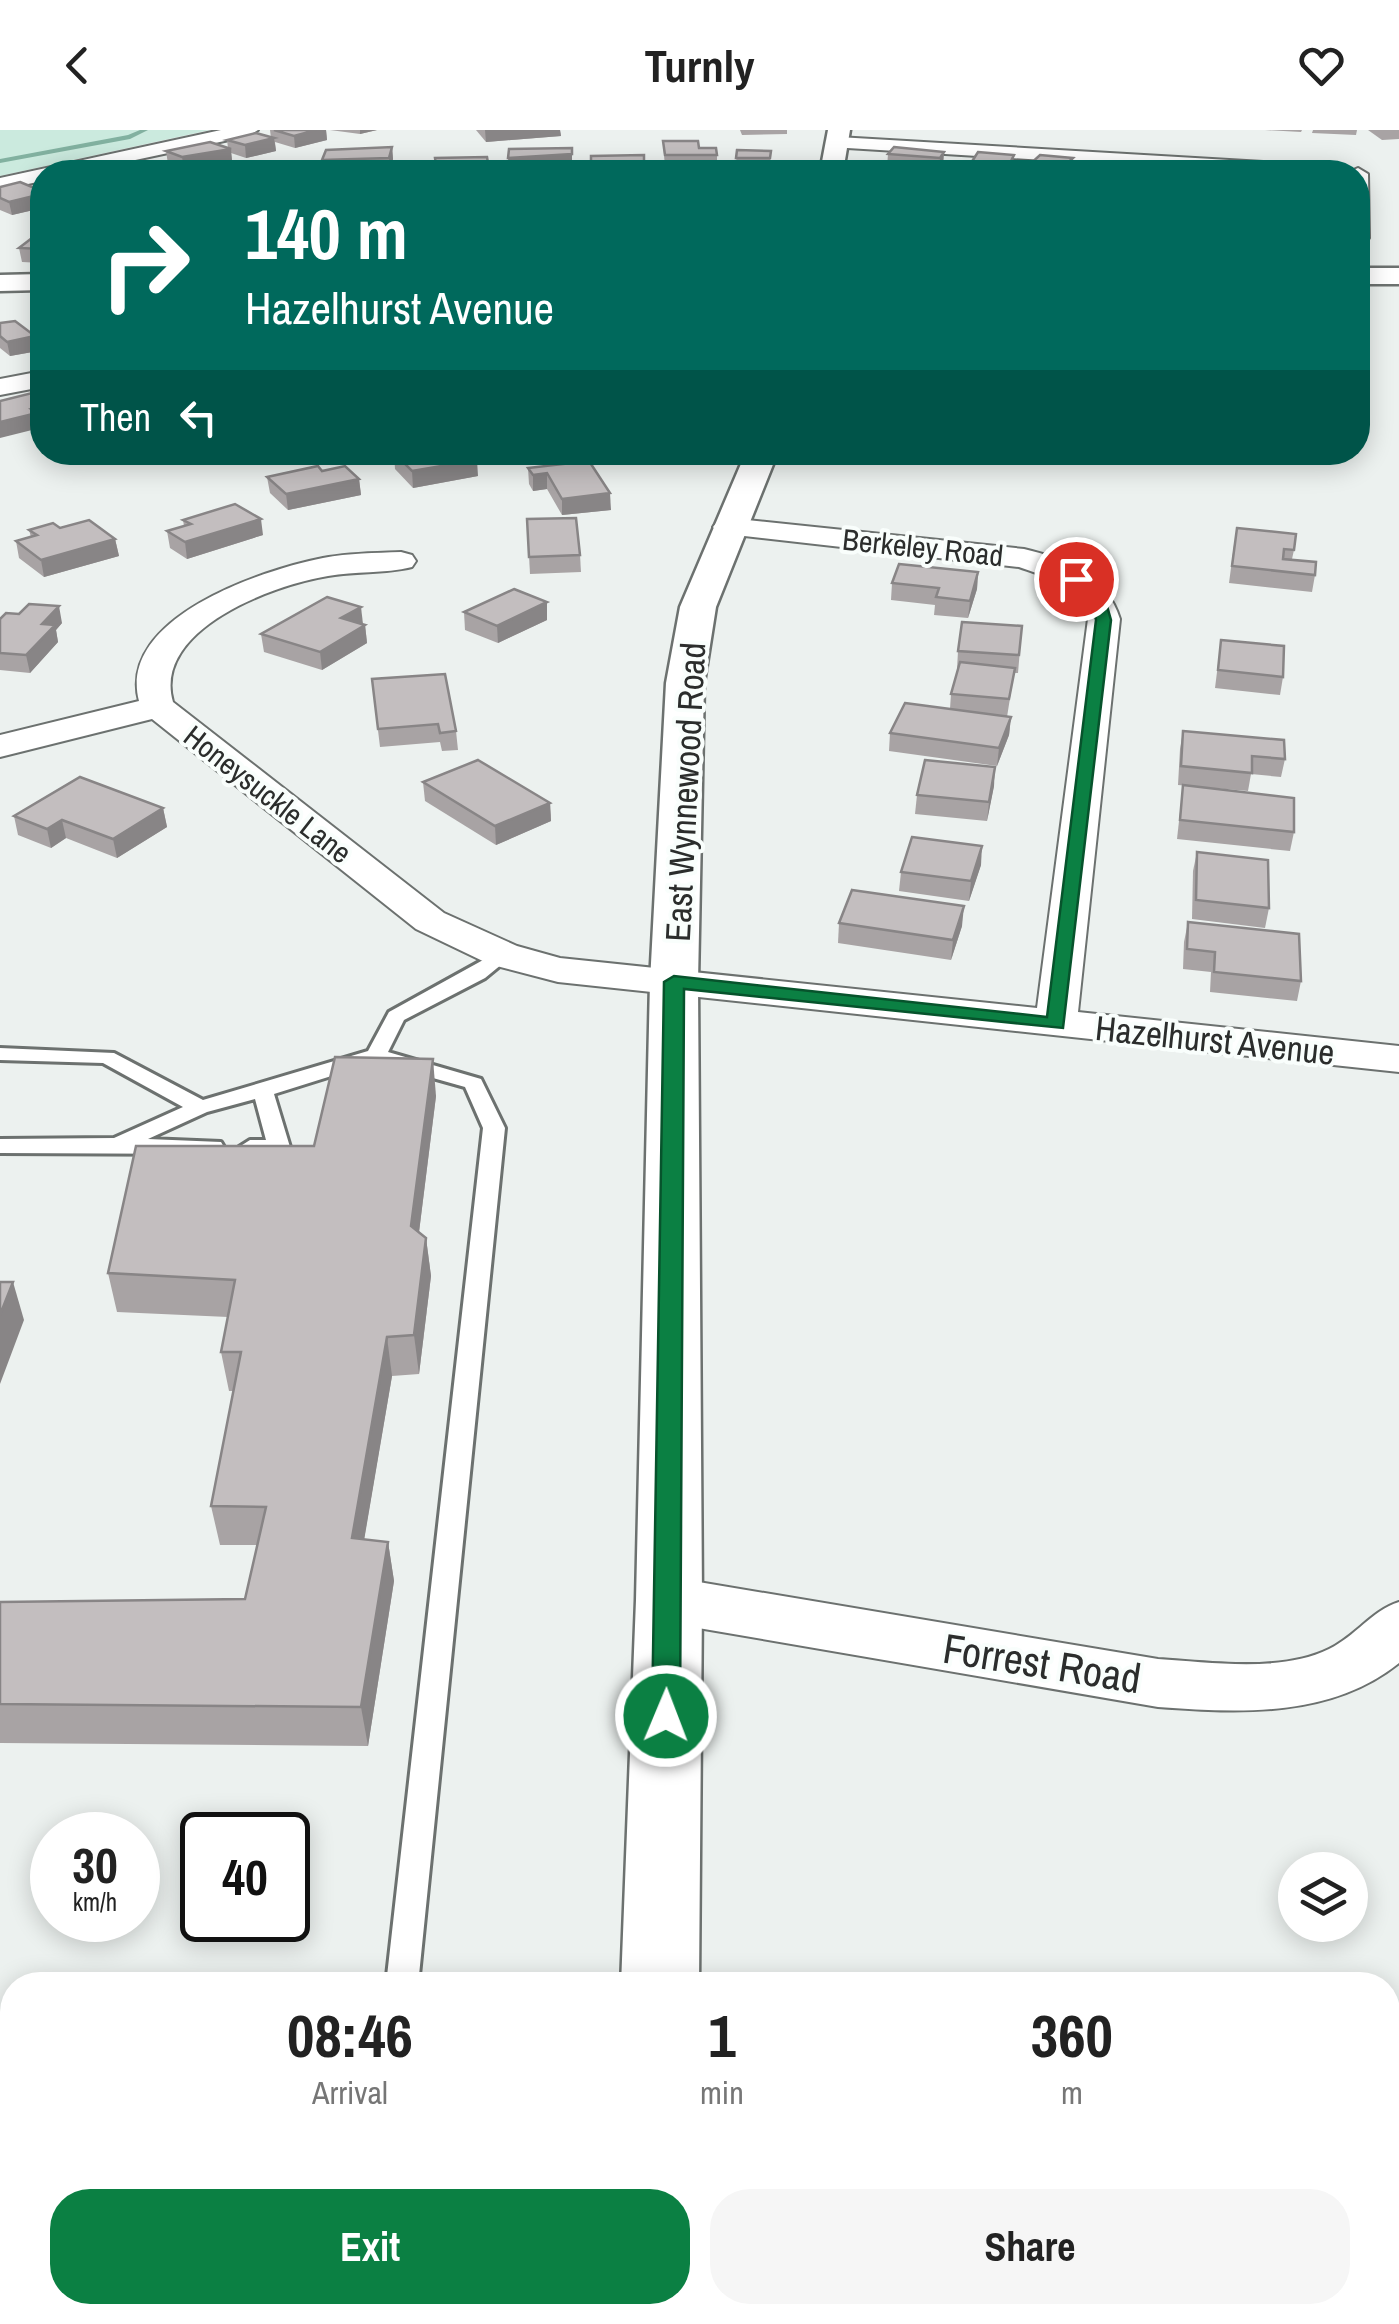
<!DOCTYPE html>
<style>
body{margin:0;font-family:"Archivo Narrow",sans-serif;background:#f6f6f6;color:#222;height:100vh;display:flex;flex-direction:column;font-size:38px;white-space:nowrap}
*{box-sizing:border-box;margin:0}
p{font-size:32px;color:#767676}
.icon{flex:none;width:55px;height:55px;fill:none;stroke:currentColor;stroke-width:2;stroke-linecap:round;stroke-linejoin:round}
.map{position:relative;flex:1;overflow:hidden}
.drawer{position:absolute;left:0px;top:1842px;width:1400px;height:352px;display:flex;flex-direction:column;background:#fff;border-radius:40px 40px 0 0;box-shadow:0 5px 25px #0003}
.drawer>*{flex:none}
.banner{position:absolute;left:30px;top:30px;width:1340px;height:305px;border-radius:40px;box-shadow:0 5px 25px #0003;background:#00695c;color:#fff;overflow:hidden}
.controls{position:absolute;left:1278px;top:1722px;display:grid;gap:20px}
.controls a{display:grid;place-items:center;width:90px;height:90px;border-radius:50%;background:#fff;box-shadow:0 5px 25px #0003;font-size:50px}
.speed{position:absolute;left:30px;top:1682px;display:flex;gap:20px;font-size:50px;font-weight:700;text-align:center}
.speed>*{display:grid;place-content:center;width:130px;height:130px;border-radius:50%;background:#fff;box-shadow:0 5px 25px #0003;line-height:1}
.speed small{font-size:25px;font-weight:400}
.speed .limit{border:5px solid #111;border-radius:15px;background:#fff;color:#111}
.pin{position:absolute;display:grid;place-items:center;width:85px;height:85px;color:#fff;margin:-42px;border:5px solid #fff;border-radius:50%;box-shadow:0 2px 10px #0007}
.me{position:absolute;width:110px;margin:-55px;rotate:1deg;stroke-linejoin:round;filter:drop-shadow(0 0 8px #0008)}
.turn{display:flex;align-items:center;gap:35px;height:210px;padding:0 50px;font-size:45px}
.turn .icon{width:130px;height:130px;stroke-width:2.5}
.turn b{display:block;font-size:70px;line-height:85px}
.then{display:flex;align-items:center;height:95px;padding:0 50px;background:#0003;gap:20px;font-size:38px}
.eta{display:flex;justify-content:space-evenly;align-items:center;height:170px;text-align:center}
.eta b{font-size:60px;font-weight:800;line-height:70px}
.cta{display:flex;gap:20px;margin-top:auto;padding:20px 50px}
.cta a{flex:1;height:115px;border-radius:40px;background:#0b8043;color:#fff;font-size:40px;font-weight:800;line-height:115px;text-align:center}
.cta a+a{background:#f6f6f6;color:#222}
header{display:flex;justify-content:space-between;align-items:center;height:130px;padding:0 50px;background:#fff;font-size:45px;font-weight:800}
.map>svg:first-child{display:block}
.green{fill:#cbeade}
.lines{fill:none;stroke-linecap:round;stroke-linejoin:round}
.stream{fill:#82b1a0;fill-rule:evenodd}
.lane-casing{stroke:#6c716f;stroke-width:6}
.street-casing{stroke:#6c716f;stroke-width:4}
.secondary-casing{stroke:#6c716f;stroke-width:5}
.lane{fill:#fff;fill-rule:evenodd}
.street{fill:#fff;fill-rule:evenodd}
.secondary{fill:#fff;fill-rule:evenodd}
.wall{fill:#a8a3a4}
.shaded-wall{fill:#888586}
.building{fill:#c3bebf;stroke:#888586;stroke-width:2.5}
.route{fill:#0b8043;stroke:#07532c;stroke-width:2.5}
.labels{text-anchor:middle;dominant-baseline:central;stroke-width:8;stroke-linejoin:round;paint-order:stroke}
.far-street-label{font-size:30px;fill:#2b2d2c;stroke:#f9fefc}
.street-label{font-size:35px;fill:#2b2d2c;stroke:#f9fefc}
.near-street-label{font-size:42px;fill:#2b2d2c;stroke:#f9fefc}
</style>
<header><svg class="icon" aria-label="back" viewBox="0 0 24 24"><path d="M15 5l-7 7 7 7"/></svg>Turnly<svg class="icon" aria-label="heart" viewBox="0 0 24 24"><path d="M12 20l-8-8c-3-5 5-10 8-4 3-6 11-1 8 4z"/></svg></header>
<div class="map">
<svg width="1399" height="2194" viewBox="0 0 1399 2194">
<rect width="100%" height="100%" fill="#ecf1ef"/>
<path class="green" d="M0 0H210L0 46Z"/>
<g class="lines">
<path class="stream" d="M140 0H148L130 9 0 33V29L128 5Z"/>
<g class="lane-casing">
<g id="lane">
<path d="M503 819 513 825 485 848 404 890 388 922 481 949 505 998 418 1855H386L483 998 465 957 376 932 274 964 290 1017C279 1028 250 1028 239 1017L250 1010H266L255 969 207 982 148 1009 221 1012 224 1017 213 1024 0 1023V1009L114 1008 183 977 103 933 0 930V918L114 923 203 970 368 921 389 882Z"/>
<path d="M0 2087 12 2092V2153L0 2148Z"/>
<path d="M18 2182H57L62 2194H23Z"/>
<path d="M310 2182H347L342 2194H305Z"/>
</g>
</g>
<g class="street-casing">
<g id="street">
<path d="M221 0H258L248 6 79 42H42V51L0 60V48Z"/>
<path d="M838 7 1333 36 1343 42H1239L831 17 828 13Z"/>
<path d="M1358 38 1368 44 1369 108 1358 115V42H1349Z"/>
<path d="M42 241V257L0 265V249Z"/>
<path d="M728 388 1024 419C1066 429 1107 446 1120 489L1078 882 1399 916V942L558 852 489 834 416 799 152 589 0 627V605L139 571C117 488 262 440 323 428 349 423 375 423 401 422L412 425 416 431 412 437C384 444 355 441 328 446 272 455 152 500 173 572L444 783 517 816 560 828 1037 878 1088 489C1079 455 1050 448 1019 437L718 403 713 397 718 391Z"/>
<path d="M669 1447 1158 1529C1210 1532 1280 1543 1329 1519 1356 1506 1371 1481 1399 1472V1533C1331 1588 1240 1583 1158 1577L669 1493 649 1486 640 1470 649 1454Z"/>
</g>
</g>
<g class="secondary-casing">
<g id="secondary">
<path d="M828 0H850L843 42H820Z"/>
<rect x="1358" y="138" width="41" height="16"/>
<path d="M42 144V160L0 161V145Z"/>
<path d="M746 322H778L716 477 704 553 698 852 702 1470 699 1855H621L636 1470 650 852 666 553 680 477Z"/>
<rect x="608" y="2182" width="88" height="12"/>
</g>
</g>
<use href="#lane" class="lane"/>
<use href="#street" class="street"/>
<use href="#secondary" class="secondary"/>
</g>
<g class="wall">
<path d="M270 0H326L327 10 295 18 275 12 276 21 246 28 231 23 232 31 184 39 168 34 166 21 228 18 227 10 271 8Z"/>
<path d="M330 0H377L360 4Z"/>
<path d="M476 0H560L561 6 486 12Z"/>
<path d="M740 0H787V4L742 5Z"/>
<path d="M1265 0H1302L1301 2Z"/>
<path d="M1313 0H1357L1356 5 1312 3Z"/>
<path d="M1368 0H1399V9L1382 10Z"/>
<path d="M663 11 699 18 717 25V37L665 38Z"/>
<path d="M392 17 393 29 390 41 323 42 322 30Z"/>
<path d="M737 20 771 21 770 35 736 34Z"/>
<path d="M944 22 943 34 939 41 887 37 888 24Z"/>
<path d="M644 25V38L592 39 591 26Z"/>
<path d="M487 27 488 40 436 42 435 28Z"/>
<path d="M1073 28 1071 41 1069 42H1027L1028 36Z"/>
<path d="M971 33 1013 37 1011 42H970Z"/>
<path d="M42 48V78L12 85 0 80V57L38 60 36 49Z"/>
<path d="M42 108V133L22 132 19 118Z"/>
<path d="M0 193 38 221 10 226 0 218Z"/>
<path d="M394 323 478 346 413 358 395 339Z"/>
<path d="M589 331 611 380 562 385 547 359 533 361 529 354 528 338Z"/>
<path d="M322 341 359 349 361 365 288 380 270 363 267 347Z"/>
<path d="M527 389 580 425 581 442 530 444Z"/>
<path d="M183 390 263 405 187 429 170 418 167 401 184 396Z"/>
<path d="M60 398 115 409 119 426 44 447 19 428 16 411 31 407 29 400Z"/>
<path d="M1234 415 1294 420 1292 429 1315 445 1312 462 1229 453Z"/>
<path d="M978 442 977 459 968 488 934 485 935 475 891 470 892 453Z"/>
<path d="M547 472V490L498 513 465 500 464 482Z"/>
<path d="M0 489 62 493 56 500 58 512 30 543 0 540Z"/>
<path d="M362 495H365L367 513 322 540 264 522 261 504Z"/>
<path d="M1022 496 1018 543H1014L1007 587H1011L1009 605 997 636 889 621 890 603 950 579 951 564 958 539H957L958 521Z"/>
<path d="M1221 510 1283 547 1280 565 1215 558Z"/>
<path d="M372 550 456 601 458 620 442 621 440 612 380 617Z"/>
<path d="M1183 601 1285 629 1281 647 1251 644 1248 661 1178 655 1180 619Z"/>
<path d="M423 652 550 673 551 691 496 715 425 671Z"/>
<path d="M1183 655 1294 702 1290 721 1177 709Z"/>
<path d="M994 656 987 691 915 684 917 665Z"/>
<path d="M163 678 167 697 117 728 66 708 51 718 18 705 14 686Z"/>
<path d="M1197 722 1269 778 1265 798 1192 789 1193 741Z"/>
<path d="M981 735 969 771 899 761 901 742Z"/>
<path d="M1188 792 1301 851 1297 871 1210 862 1211 842 1183 839 1184 812Z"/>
<path d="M839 793 962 796 951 830 838 813Z"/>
<path d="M436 966 419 1102 426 1108 431 1146 419 1244 392 1246 364 1409 388 1412 394 1451 368 1616 0 1613V1472L245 1469 257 1415H220L211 1376 234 1261H229L221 1222 228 1187 117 1182 108 1143 314 1016Z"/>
</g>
<g class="shaded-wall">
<path d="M316 0H326L327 10 295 18 294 6Z"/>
<path d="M360 0H377L360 4Z"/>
<path d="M485 0H560L561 6 486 12Z"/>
<path d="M274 8 276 21 246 28 245 15Z"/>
<path d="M392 17 393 29 390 41 389 28Z"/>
<path d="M231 19 232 31 184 39 182 27Z"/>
<path d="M944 22 943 34 939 41 940 28Z"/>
<path d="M572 24V37L509 40 508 28Z"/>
<path d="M1014 25 1013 37 1011 42H993V35Z"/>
<path d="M1073 28 1071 41 1069 42H1061V39Z"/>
<path d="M42 64V78L12 85 9 72Z"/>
<path d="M35 206 38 221 10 226 7 212Z"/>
<path d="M42 276V292L39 293 40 298 0 308V292L31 279Z"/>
<path d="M477 330 478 346 413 358 412 341Z"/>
<path d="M547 343V359L533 361V345Z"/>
<path d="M359 349 361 365 288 380 286 364Z"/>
<path d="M610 363 611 380 562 385V369Z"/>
<path d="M261 389 263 405 187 429 185 412Z"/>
<path d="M115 409 119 426 44 447 41 430Z"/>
<path d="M978 442 977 459 968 488 970 471Z"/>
<path d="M547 472V490L498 513 497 496Z"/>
<path d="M59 476 62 493 56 500 58 512 30 543 26 525 42 494Z"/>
<path d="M361 477 363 494 341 488Z"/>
<path d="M365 495 367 513 322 540 320 522Z"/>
<path d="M1011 587 1009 605 997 636 999 618Z"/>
<path d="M995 637 994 656 987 691 989 672Z"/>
<path d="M550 673 551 691 496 715 495 696Z"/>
<path d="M163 678 167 697 117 728 113 709Z"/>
<path d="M62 690 66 708 51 718 47 699Z"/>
<path d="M982 716 981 735 969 771 971 751Z"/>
<path d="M964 776 962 796 951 830 953 810Z"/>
<path d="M433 929 436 966 415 1134 411 1096Z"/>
<path d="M426 1108 431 1146 419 1244 414 1205Z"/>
<path d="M13 1152 24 1190 0 1254V1185Z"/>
<path d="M387 1207 392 1246 358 1446 352 1408Z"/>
<path d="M388 1412 394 1451 368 1616 361 1577Z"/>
</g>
<g class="building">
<path d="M274 0H316L294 6Z"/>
<path d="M256 3 274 8 245 15 227 10Z"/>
<path d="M663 11H698L699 18H716L717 25H665Z"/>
<path d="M210 12 231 19 182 27 166 21Z"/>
<path d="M392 17 389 28 322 30 326 20Z"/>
<path d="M894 17 944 22 940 28 888 24Z"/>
<path d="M572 18V24L508 28 509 19Z"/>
<path d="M737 20 771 21 770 28H736Z"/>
<path d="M978 22 1014 25 1010 33 993 35 971 33Z"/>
<path d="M644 25V32H591V26Z"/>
<path d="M1040 25 1073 28 1061 39 1028 36Z"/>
<path d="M487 27 488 33 436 35 435 28Z"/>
<path d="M897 32 922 34 919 38 930 39 928 42H889Z"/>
<path d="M1161 36 1191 39 1190 42H1158Z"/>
<path d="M1257 36 1314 41V42H1254Z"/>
<path d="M20 52 42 61V64L9 72 0 68V57Z"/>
<path d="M32 108H42V119L19 118Z"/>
<path d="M15 191 35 206 7 212 0 206V193Z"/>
<path d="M36 262 42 266V276L31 279 37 283 0 292V271Z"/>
<path d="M470 322 477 330 412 341 394 323Z"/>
<path d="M589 331 610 363 562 369 547 343 533 345 528 338Z"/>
<path d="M318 336 322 341 345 336 359 349 286 364 267 347Z"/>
<path d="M235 374 261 389 185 412 167 401 191 394 183 390Z"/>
<path d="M576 388 580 425 529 427 527 389Z"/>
<path d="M89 390 115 409 41 430 16 411 37 405 29 400 53 393 60 398Z"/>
<path d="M1237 398 1296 404 1294 420 1284 419 1283 429 1316 432 1315 445 1232 436Z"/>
<path d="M899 434 978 442 970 471 936 467 939 458 892 453Z"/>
<path d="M514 459 547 472 497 496 464 482Z"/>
<path d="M327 467 361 477 341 488 365 495 320 522 261 504Z"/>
<path d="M29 474 59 476 42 494 55 495 26 525 0 523V489L6 483 19 484Z"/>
<path d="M962 492 1022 496 1019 525 958 521Z"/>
<path d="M1221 510 1284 516 1283 547 1218 540Z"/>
<path d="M960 532 1015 538 1009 569 951 564Z"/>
<path d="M445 544 456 601 440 603 438 594 378 599 372 549Z"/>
<path d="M905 573 1011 587 999 618 890 603Z"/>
<path d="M1183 601 1284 610 1285 629 1252 626V643L1181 636Z"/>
<path d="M478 630 550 673 495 696 423 652Z"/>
<path d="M925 630 995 637 989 672 917 665Z"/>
<path d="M80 647 163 678 113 709 62 690 47 699 14 686Z"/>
<path d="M1183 655 1294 668V702L1180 690Z"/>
<path d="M912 707 982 716 971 751 901 742Z"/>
<path d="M1197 722 1268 730 1269 778 1196 770Z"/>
<path d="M852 760 964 776 953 810 839 793Z"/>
<path d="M1188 792 1299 804 1301 851 1214 842 1215 822 1187 819Z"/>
<path d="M335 927 433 929 411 1096 426 1108 414 1205 387 1207 352 1408 388 1412 361 1577 0 1574V1472L245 1469 266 1377 211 1376 241 1222H221L235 1150 108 1143 136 1016H314Z"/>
<path d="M0 1152H13L0 1185Z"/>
</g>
<path class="route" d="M1076 445 1105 469 1111 490 1063 898 684 859 680 1586 676 1594 666 1598 656 1594 652 1586 664 852 674 846 1047 887 1096 490 1092 473 1068 449Z"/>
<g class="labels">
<g class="far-street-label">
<text transform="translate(923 417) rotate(6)">Berkeley Road</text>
<text transform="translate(268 664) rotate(38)">Honeysuckle Lane</text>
</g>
<g class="street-label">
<text transform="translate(685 662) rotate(-87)">East Wynnewood Road</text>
<text transform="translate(1215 910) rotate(6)">Hazelhurst Avenue</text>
</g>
<g class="near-street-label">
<text transform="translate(1042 1533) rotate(9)">Forrest Road</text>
</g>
</g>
</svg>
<div class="controls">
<a><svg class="icon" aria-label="layers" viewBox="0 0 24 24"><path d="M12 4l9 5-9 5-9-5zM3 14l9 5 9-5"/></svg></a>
</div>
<div class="speed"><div>30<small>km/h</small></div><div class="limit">40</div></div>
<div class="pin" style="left:1076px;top:449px;background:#d93025"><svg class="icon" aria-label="arrive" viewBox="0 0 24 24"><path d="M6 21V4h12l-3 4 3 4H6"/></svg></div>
<svg class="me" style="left:666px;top:1586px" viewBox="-20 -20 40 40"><circle r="17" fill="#0b8043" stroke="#fff" stroke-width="3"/><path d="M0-11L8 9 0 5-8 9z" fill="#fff"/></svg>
<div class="banner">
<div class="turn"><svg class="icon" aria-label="right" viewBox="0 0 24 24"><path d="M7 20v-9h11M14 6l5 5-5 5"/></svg><div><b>140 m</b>Hazelhurst Avenue</div></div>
<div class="then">Then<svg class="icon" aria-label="left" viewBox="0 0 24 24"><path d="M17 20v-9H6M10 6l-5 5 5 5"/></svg></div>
</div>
<section class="drawer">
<div class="eta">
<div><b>08:46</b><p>Arrival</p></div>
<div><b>1</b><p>min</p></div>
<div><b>360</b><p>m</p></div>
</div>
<div class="cta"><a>Exit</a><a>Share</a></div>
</section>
</div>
